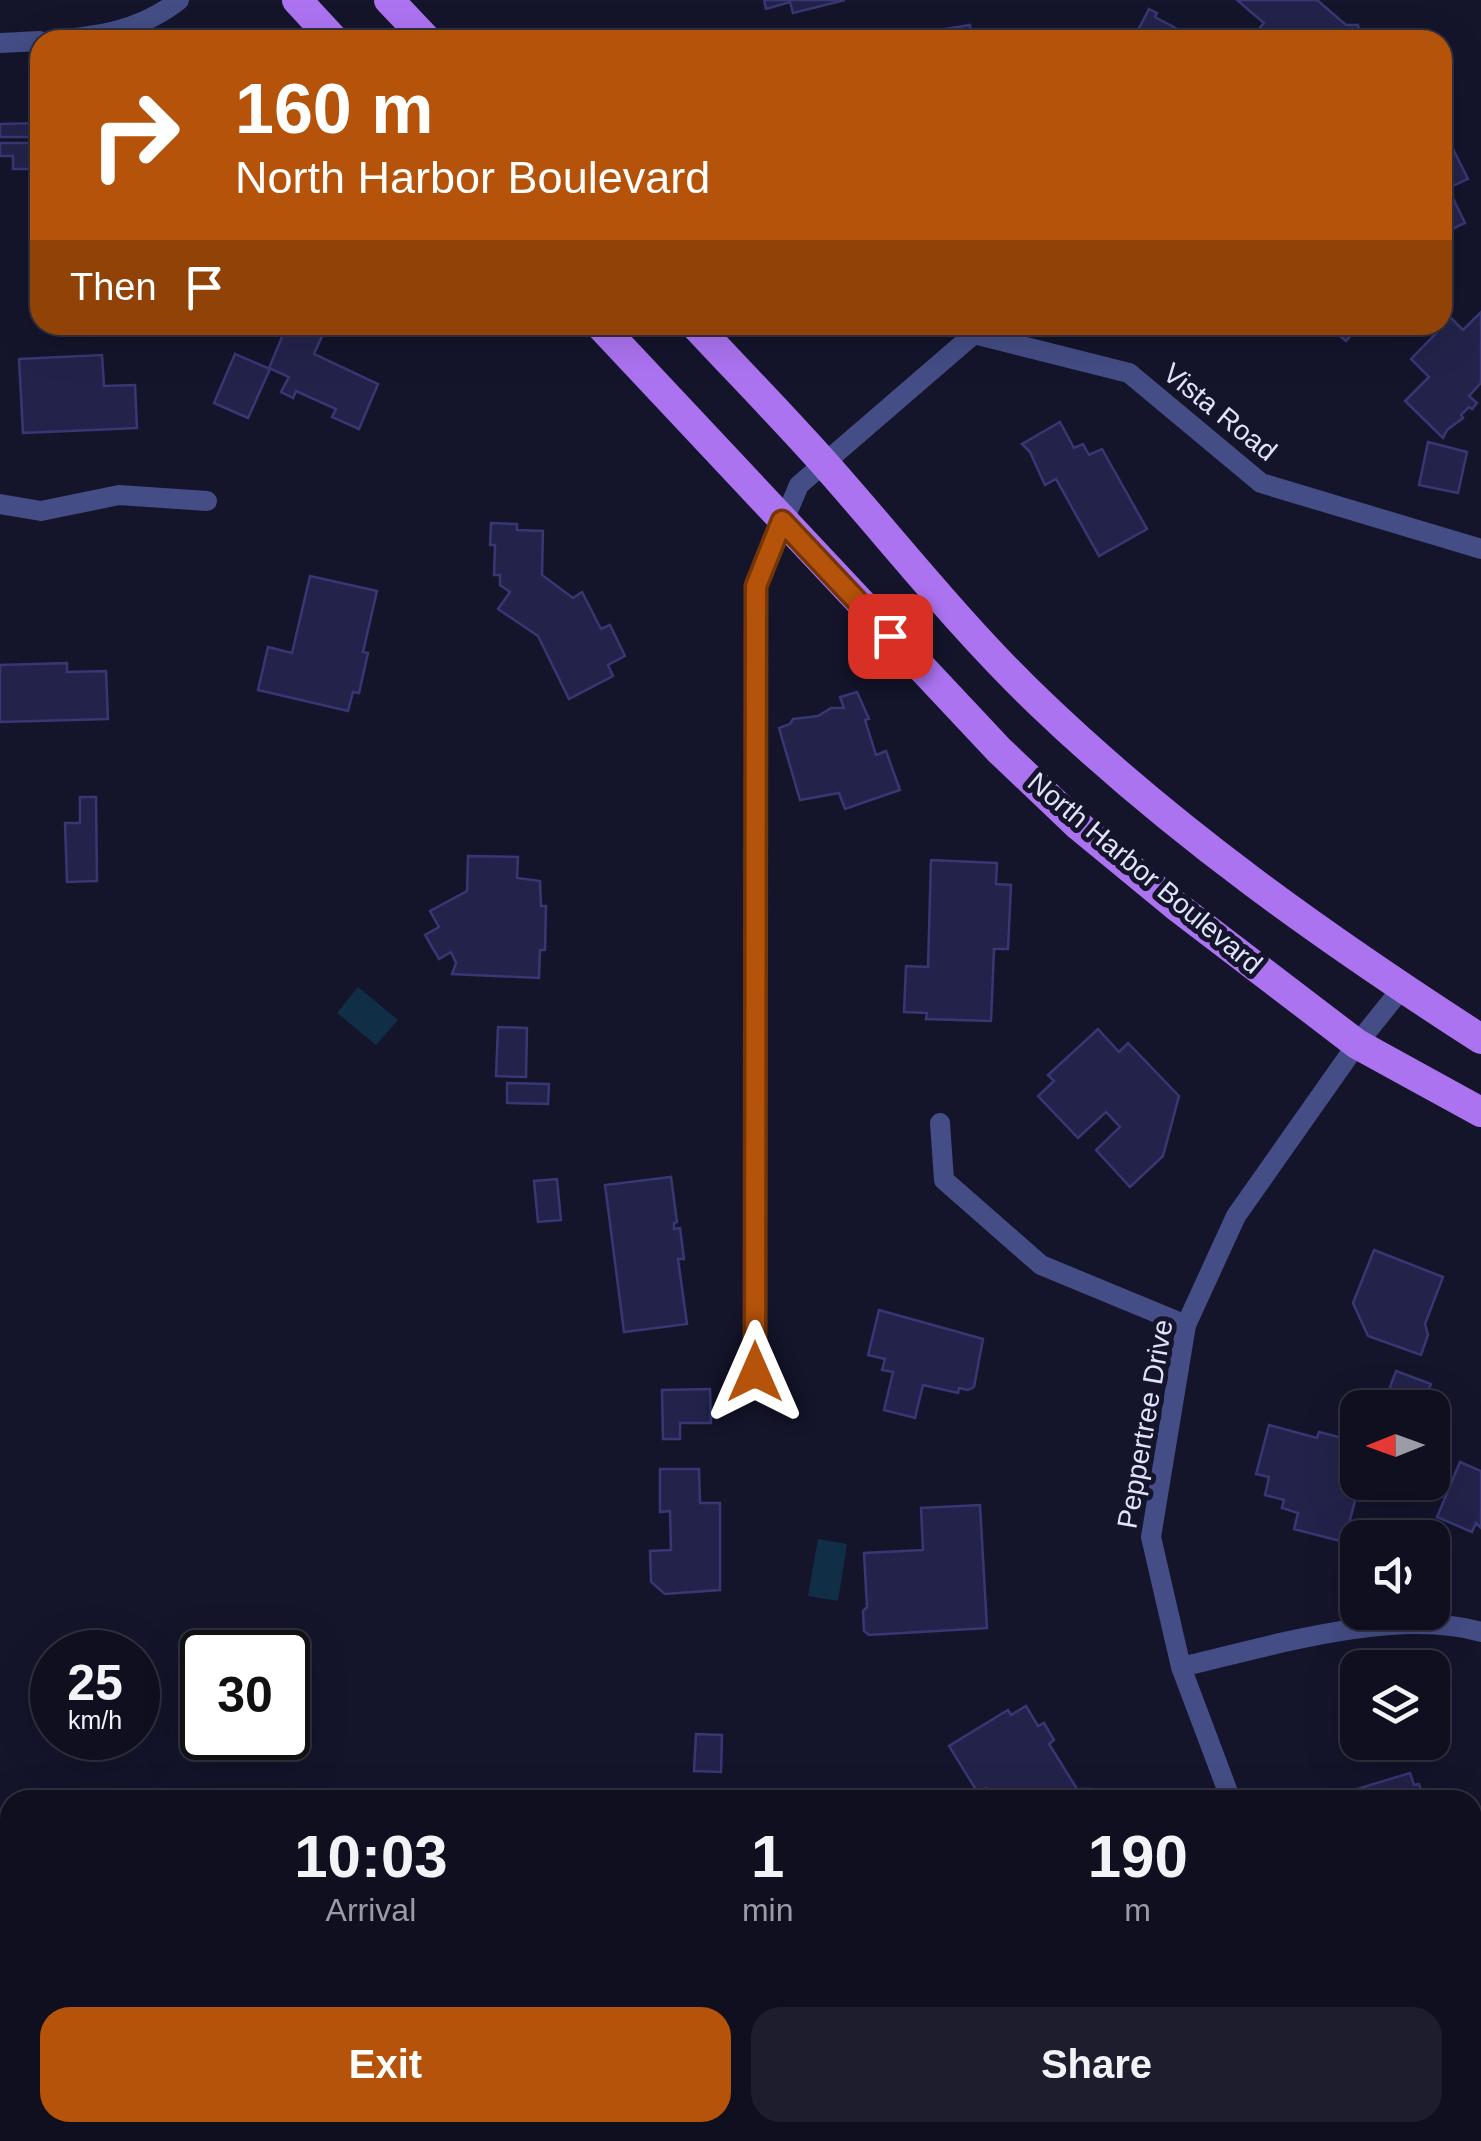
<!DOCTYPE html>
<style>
body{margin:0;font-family:Helvetica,sans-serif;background:#1d1d2d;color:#f1f3f6;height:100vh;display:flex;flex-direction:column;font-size:38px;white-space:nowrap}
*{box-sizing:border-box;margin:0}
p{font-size:32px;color:#9b9ca5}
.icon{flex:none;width:55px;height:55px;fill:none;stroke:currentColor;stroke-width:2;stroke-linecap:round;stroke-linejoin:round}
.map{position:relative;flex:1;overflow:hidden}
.drawer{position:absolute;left:0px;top:1790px;width:1482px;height:352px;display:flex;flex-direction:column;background:#0f0f20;border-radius:30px 30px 0 0;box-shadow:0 10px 40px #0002,0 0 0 2px #2f2f3e}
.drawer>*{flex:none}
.hud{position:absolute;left:30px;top:30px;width:1422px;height:305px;border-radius:30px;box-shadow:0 10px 40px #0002,0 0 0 2px #2f2f3e;background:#b45309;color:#fff;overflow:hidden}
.needle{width:65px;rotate:269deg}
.buttons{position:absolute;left:1340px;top:1390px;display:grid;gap:20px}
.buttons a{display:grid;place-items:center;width:110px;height:110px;border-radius:20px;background:#0f0f20;box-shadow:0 10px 40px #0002,0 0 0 2px #2f2f3e;font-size:50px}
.speed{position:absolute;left:30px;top:1630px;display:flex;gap:20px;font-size:50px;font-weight:700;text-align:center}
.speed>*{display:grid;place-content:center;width:130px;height:130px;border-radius:50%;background:#0f0f20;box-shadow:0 10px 40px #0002,0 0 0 2px #2f2f3e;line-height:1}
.speed small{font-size:25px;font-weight:400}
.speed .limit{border:5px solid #111;border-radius:15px;background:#fff;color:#111}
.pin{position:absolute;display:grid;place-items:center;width:85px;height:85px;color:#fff;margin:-42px;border-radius:20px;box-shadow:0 5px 15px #0006}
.me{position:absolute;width:110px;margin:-55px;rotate:0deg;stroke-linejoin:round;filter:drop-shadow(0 0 8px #0008)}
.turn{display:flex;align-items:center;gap:35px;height:210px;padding:0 40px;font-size:45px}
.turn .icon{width:130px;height:130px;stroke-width:2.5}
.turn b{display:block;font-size:70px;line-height:85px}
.then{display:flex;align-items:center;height:95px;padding:0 40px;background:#0003;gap:20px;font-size:38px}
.eta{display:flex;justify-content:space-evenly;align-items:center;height:170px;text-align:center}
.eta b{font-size:60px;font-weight:700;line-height:70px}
.cta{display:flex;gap:20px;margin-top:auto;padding:20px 40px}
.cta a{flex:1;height:115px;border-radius:30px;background:#b45309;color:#fff;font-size:40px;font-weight:700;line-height:115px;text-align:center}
.cta a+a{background:#1d1d2d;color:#f1f3f6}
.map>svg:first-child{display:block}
.water{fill:#112e47}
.building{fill:#23224a;stroke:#383774;stroke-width:2.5}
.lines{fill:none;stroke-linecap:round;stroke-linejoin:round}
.lane{stroke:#444d85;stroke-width:20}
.street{stroke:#444d85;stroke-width:20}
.primary{stroke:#ac73f1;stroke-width:30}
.route-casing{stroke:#753606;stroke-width:25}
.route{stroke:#b45309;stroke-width:18}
.labels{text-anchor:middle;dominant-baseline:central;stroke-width:10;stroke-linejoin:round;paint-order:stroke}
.street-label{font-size:28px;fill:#e1e3fc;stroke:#14142b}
</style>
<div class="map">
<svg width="1481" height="2141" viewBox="0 0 1481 2141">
<rect width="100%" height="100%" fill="#14142b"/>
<g class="water">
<path d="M358 987 398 1020 376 1045 337 1013Z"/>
<path d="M818 1539 847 1544 838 1601 808 1596Z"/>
</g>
<g class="building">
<path d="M764 0H845L793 13 790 2 766 9Z"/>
<path d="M1237 0H1317L1346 25H1358L1360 35 1388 32 1392 40H1257L1252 36 1264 23Z"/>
<path d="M1149 9 1157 13 1155 17 1198 40H1133Z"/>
<path d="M970 25 972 40H911L915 34Z"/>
<path d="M40 123V137H0V124Z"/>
<path d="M0 143H40V169H13V156H0Z"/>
<path d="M1451 145 1468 179 1448 188 1465 223 1442 234V149Z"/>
<path d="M1481 312V383L1469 396 1477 403 1472 409 1469 407 1461 415 1463 418 1447 430 1443 438 1405 401 1429 377 1411 359 1451 318 1463 330Z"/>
<path d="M287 325H327L314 354 378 384 359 429 332 417 336 409 296 391 293 398 281 392 289 377 269 368Z"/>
<path d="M1327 325H1360L1346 341Z"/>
<path d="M235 354 270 369 248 418 214 403Z"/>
<path d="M102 355 104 386 135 385 137 428 23 433 19 359Z"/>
<path d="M1060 422 1074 448 1083 444 1089 455 1102 449 1147 529 1099 556 1056 479 1045 485 1030 452 1022 444Z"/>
<path d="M1428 442 1467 452 1458 493 1419 485Z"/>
<path d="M491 523 517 524V530L543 531 542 575 573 598 582 592 601 629 610 625 625 656 608 665 613 676 569 699 538 636 498 609 510 592 500 585V575H494L495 545H490Z"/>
<path d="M310 576 377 591 363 652 368 653 359 693 353 692 348 711 258 690 268 647 292 653Z"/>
<path d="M67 663V672L106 671 108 719 0 722V665Z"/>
<path d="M857 692 869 719 865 720 876 755 886 751 900 790 845 809 839 793 800 800 779 728 790 724 793 719 818 716 831 708H844L840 697Z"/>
<path d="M80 797H96L97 881 67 882 65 823H80Z"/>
<path d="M468 856 518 857 517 878 540 881 541 906H546L545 950H540L539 978 452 974 456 963 451 952 439 959 425 935 439 927 430 911 467 891Z"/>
<path d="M931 860 997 863 996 884 1011 885 1008 949H994L991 1021 926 1019 927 1013 904 1012 906 966 928 967Z"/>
<path d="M498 1027 527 1028 526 1077 496 1076Z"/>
<path d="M1098 1029 1119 1052 1128 1043 1179 1096 1163 1156 1130 1187 1096 1150 1120 1127 1106 1112 1078 1138 1038 1096 1054 1081 1048 1075Z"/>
<path d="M507 1083 549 1084 548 1104 507 1103Z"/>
<path d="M671 1177 677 1222 674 1223V1229L680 1228 684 1259H678L687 1324 624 1332 605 1185Z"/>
<path d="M557 1179 561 1220 538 1222 534 1181Z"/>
<path d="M1374 1250 1443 1277 1425 1324 1428 1335 1421 1355 1368 1336 1353 1303Z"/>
<path d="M879 1310 983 1339 974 1387 968 1390 959 1388 958 1393 923 1385 915 1418 884 1410 893 1372 882 1370 885 1359 868 1355Z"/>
<path d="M1396 1371 1431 1384 1422 1408 1387 1395Z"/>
<path d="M710 1389 711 1423H680V1439H663L662 1390Z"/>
<path d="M1269 1425 1317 1438 1319 1432 1358 1442 1360 1482 1344 1542 1294 1529 1298 1513 1282 1508 1284 1500 1265 1495 1269 1477 1256 1474Z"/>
<path d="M1460 1462 1481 1471V1528L1476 1523 1472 1532 1437 1517Z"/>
<path d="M660 1469H699L700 1503H720V1590L665 1594 651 1582 650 1551 671 1550 670 1511 660 1512Z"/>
<path d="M980 1505 987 1628 869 1635 864 1631 863 1611 867 1607 864 1553 923 1550 921 1508Z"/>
<path d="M1026 1706 1038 1726 1044 1723 1054 1740 1049 1744 1077 1789H1093L1100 1800H993L986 1788 978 1793 949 1746 1008 1710 1011 1715Z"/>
<path d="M696 1734 722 1735 721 1772 694 1771Z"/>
<path d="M1410 1773 1414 1785 1419 1784 1423 1797 1437 1793 1440 1800 1463 1793 1465 1800H1349L1347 1792Z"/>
<path d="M1481 2102V2141H1457V2132H1472V2103Z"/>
</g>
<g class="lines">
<path class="lane" d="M0 504 41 511 119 495 207 501"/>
<g class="street">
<path d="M51 40C97 37 142 30 179 0"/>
<path d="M0 43 40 41"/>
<path d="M940 1123 944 1180 1041 1265 1186 1325"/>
<path d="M755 1371 756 586 799 485 974 334 1129 373 1261 483 1481 549"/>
<path d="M1181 1667C1267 1647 1396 1607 1481 1632"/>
<path d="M1231 1800 1181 1667 1151 1537 1186 1325 1236 1216 1357 1044 1402 988"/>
<path d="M1332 2132 1334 2141"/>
</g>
<g class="primary">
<path d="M297 0 334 40"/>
<path d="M389 0 427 40"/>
<path d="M600 325 999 750 1079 826 1175 905 1357 1044 1481 1112"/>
<path d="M695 325C738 371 782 416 824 463 896 544 963 630 1042 705 1176 833 1326 939 1481 1039"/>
</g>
</g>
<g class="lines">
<g class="route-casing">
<path id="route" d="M755 1372 756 586 782 521 890 636"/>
</g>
<use href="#route" class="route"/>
</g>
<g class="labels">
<g class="street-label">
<text transform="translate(1220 412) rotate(39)">Vista Road</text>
<text transform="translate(1145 873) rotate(40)">North Harbor Boulevard</text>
<text transform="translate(1145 1424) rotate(-80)">Peppertree Drive</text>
</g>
</g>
</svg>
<div class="buttons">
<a><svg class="needle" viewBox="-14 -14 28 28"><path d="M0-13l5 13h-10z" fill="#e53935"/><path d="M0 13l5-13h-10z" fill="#9b9ca5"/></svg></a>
<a><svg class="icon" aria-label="sound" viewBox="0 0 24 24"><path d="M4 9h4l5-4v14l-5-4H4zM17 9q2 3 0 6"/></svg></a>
<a><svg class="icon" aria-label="layers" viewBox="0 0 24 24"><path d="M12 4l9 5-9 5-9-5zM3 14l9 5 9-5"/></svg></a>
</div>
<div class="speed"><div>25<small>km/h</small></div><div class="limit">30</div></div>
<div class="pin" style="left:890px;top:636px;background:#d93025"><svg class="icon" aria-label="arrive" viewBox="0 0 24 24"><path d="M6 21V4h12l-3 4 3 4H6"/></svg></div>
<svg class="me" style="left:755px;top:1372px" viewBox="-20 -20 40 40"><path d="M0-17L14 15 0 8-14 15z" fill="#b45309" stroke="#fff" stroke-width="4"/></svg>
<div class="hud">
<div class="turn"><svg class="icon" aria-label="right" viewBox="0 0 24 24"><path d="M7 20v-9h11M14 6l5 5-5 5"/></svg><div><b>160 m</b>North Harbor Boulevard</div></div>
<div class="then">Then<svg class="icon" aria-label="arrive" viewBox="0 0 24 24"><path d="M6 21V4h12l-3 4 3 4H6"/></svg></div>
</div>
<section class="drawer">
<div class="eta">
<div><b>10:03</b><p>Arrival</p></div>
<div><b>1</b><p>min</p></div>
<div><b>190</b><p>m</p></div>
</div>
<div class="cta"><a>Exit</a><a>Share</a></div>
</section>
</div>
